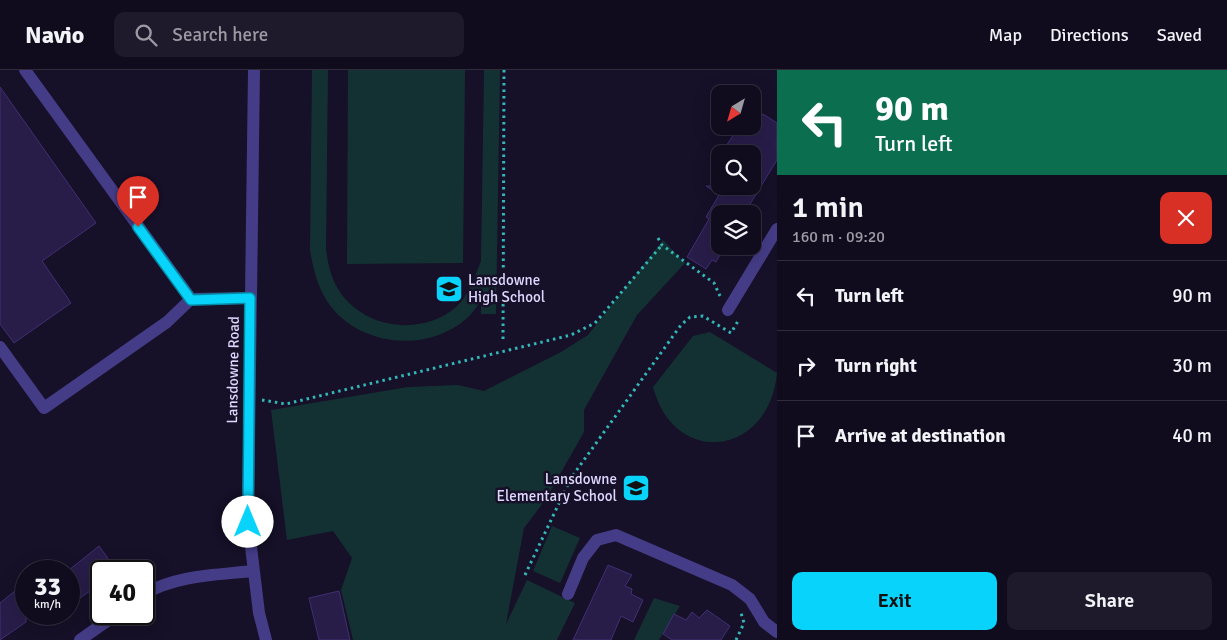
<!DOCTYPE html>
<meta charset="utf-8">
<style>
body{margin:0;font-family:Signika,sans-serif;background:#1e1a2b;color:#f1f3f6;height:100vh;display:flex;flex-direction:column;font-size:19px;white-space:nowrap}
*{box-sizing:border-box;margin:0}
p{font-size:16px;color:#9c9ba4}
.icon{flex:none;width:28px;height:28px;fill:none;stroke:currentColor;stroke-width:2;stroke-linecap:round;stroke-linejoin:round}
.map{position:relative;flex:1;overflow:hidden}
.side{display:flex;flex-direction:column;background:#100c1e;width:450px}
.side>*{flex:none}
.top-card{background:#0b6e4f;color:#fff;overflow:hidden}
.needle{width:32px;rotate:217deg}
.buttons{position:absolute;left:711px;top:15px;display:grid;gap:10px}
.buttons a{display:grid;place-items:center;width:50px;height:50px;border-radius:10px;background:#100c1e;box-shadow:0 5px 20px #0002,0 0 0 1px #302c3c;font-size:25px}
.speed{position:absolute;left:15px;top:490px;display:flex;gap:10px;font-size:25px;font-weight:700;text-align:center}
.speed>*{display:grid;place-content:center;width:65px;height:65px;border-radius:50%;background:#100c1e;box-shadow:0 5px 20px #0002,0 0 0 1px #302c3c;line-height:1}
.speed small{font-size:12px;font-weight:400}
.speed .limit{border:2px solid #111;border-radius:8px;background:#fff;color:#111}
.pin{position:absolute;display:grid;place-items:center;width:42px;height:42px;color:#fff;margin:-51px -21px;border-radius:50% 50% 50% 0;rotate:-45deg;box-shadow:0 0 5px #0007}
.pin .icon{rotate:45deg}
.me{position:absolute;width:55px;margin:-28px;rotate:0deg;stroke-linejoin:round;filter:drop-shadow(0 0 4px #0008)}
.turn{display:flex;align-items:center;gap:18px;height:105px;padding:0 15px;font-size:22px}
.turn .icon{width:65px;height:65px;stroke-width:2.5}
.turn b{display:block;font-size:35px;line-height:42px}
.round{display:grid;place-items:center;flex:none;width:52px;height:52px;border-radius:10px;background:#1e1a2b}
.head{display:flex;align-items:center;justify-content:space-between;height:85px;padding:0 15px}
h1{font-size:30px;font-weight:600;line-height:38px}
.action{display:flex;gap:10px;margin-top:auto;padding:10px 15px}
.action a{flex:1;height:58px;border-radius:10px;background:#08d3fb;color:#111;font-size:20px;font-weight:600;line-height:58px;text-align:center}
.action a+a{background:#1e1a2b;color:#f1f3f6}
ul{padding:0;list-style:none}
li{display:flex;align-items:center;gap:15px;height:70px;padding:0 15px;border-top:1px solid #302c3c}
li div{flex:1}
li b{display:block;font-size:19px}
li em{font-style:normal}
header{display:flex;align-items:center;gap:30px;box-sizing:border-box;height:70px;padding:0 25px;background:#100c1e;border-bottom:1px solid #302c3c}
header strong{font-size:24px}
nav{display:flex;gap:28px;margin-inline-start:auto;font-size:18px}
.search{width:350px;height:45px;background:#1e1a2b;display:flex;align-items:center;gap:12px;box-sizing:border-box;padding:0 18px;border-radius:10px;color:#9c9ba4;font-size:19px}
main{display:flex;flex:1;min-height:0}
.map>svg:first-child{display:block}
.green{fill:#133132}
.building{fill:#281d49;stroke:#412f74}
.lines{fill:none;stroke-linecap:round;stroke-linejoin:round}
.path{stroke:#32b8b8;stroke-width:3;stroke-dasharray:2.5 4;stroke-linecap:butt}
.minor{stroke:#443c86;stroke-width:12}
.route-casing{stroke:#0589a3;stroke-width:12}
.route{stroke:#08d3fb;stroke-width:9}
.labels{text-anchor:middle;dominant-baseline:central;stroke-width:5;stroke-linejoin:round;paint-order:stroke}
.poi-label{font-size:15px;fill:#dfd8fe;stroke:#161028;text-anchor:start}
.street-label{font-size:15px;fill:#dfd8fe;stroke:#161028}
</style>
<header>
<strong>Navio</strong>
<div class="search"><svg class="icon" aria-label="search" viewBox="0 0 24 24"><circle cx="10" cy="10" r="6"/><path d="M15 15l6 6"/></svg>Search here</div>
<nav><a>Map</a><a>Directions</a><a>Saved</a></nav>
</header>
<main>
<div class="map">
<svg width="777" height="570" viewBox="0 0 777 570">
<rect width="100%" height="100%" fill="#161028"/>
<g class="green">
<path d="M312 0H328L326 179C328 194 331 209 340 222 365 259 421 266 455 238 468 227 475 206 481 191L484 0H500L496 244H481V231C476 237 472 244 466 249 426 284 356 276 327 231 317 215 313 198 310 180Z"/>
<path d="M348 0H465L463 193 347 194Z"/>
<path d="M663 170 685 193 637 245 584 340V362L546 429 524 458 506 554 527 510 575 533 557 570H353L341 520 352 488 333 461 287 470 271 340 408 317 458 315 484 321 561 282 588 265Z"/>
<path d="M710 262 777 303C769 387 674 398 653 317L693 266Z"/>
<path d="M552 456 580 468 560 513 533 501Z"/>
<path d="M654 528 680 536 659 570H634Z"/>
</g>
<g class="building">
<path d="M0 17 96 153 42 191 71 233 14 273 0 254Z"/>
<path d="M763 44 777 53V90L744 144H720V176H725L716 192 712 190 706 199 687 187 709 149 706 147 719 125 706 116H752V84H721L739 56H755Z"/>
<path d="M99 476 117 501H101V513L69 536V500Z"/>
<path d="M608 495 632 505 625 516 632 519 631 524 643 530 633 552 621 546 611 570H573Z"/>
<path d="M26 512V552L0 570V533Z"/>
<path d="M339 521 350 570H319L309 528Z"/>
<path d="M707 540 730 556 721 570H672L663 564 674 544 686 550 692 542 699 548Z"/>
</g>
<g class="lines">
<g class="path">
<path d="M658 168 662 175 714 213 720 226"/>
<path d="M503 269 504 0"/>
<path d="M262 330 286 334 571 265 595 253 662 175"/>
<path d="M525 505 571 408 681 255 690 247 703 246 731 263 738 251"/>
<path d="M736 570 744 553 741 543"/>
</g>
<g class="minor">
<path d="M25 0 191 229 250 228"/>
<path d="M254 0 248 452 259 543 266 570"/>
<path d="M728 240 777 159"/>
<path d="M0 277 44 338 167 252 191 229"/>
<path d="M144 524C177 505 216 505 253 501"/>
<path d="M568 524 583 488 597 470 616 465 732 515 750 529 764 552 777 562"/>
<path d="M80 570 117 544"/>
</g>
</g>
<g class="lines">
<g class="route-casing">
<path id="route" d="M138 157 191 230 250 228 248 452"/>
</g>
<use href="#route" class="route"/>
</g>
<defs>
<g id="school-square" transform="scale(1.4375)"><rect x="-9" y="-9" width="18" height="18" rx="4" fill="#08d3fb" stroke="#161028"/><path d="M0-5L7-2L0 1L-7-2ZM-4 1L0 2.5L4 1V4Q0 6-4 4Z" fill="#111"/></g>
</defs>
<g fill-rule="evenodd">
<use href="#school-square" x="449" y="219"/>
<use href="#school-square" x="636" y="418"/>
</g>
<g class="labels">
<g class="poi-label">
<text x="468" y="210">Lansdowne<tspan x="468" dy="17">High School</tspan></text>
<text x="617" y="409" text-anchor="end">Lansdowne<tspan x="617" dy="17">Elementary School</tspan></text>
</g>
<g class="street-label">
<text transform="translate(233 300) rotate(-89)">Lansdowne Road</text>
</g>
</g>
</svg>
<div class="buttons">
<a><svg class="needle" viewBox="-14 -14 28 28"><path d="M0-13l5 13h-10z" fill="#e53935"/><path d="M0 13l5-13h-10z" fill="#9c9ba4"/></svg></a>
<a><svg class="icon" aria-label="search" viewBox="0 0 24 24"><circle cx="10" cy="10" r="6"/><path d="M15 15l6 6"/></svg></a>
<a><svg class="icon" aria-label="layers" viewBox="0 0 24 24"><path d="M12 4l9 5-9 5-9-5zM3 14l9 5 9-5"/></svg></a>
</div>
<div class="speed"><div>33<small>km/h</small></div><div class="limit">40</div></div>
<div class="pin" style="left:138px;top:157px;background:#d93025"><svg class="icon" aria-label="arrive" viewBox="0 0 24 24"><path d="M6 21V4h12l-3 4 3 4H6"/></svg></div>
<svg class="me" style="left:248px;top:452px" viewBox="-20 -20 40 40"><circle r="19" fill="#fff"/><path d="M0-13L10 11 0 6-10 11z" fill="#08d3fb"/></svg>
</div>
<section class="side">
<div class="top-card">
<div class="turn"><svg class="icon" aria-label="left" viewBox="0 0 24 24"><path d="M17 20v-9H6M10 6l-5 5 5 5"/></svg><div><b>90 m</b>Turn left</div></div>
</div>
<div class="head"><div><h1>1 min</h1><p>160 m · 09:20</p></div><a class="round" style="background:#d93025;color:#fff"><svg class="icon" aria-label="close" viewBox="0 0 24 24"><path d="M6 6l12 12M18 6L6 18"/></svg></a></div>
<ul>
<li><svg class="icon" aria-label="left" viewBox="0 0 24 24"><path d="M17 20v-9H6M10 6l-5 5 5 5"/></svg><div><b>Turn left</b></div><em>90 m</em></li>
<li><svg class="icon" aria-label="right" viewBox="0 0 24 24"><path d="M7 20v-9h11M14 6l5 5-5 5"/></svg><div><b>Turn right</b></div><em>30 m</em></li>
<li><svg class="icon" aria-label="arrive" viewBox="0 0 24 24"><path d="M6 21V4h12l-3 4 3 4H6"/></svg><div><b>Arrive at destination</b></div><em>40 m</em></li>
</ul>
<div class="action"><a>Exit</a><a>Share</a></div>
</section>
</main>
